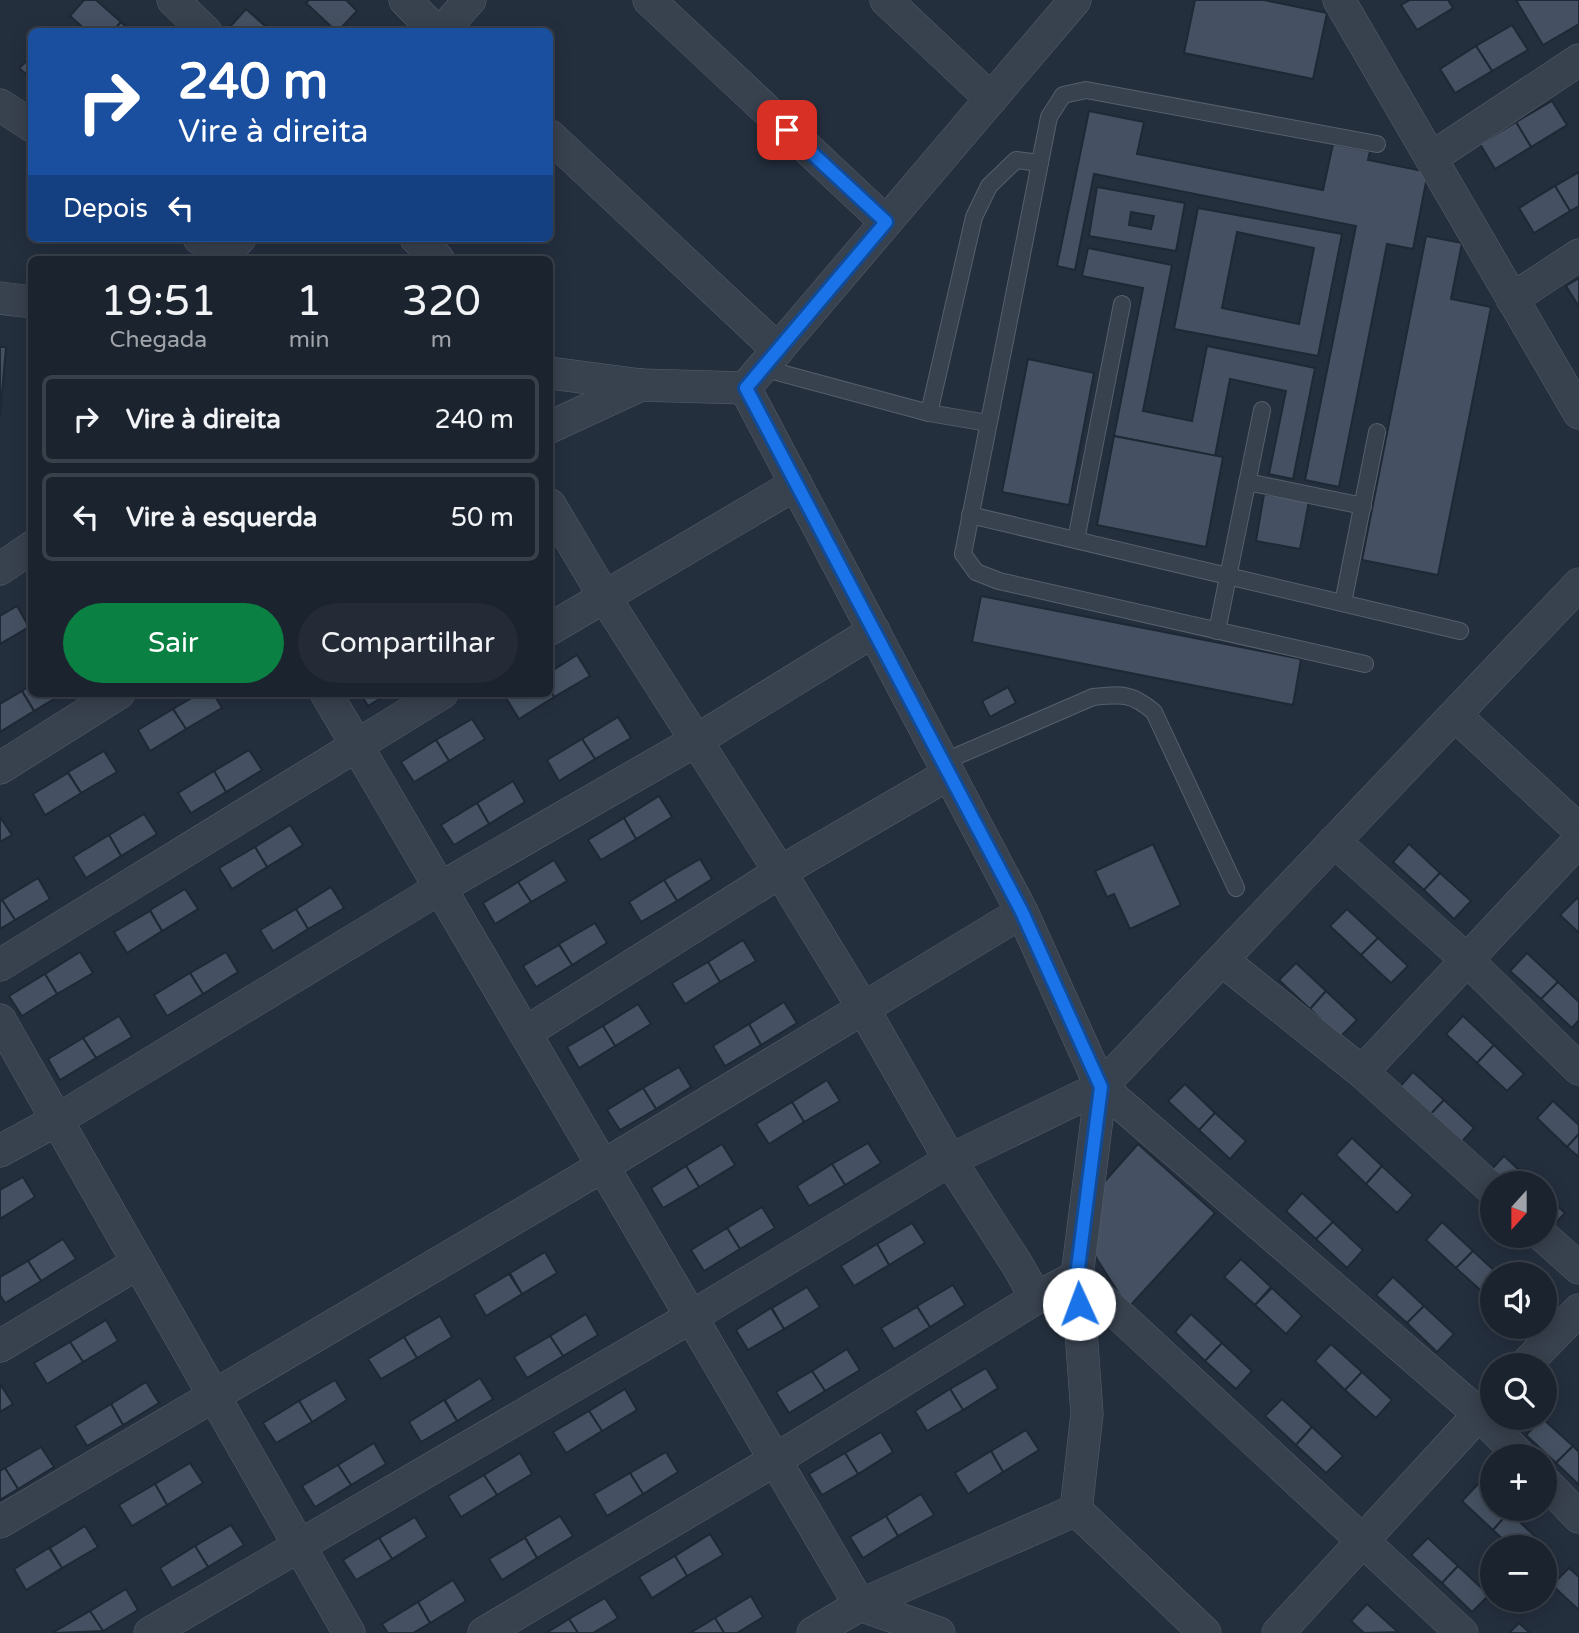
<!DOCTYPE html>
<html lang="pt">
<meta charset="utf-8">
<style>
body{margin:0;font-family:"Varela Round",sans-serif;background:#242b36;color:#f1f3f6;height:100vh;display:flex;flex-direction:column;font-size:26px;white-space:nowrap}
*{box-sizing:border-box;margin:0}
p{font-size:23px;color:#a0a4aa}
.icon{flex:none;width:38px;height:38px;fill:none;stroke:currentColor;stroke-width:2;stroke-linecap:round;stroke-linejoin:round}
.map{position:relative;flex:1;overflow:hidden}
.sheet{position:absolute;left:28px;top:256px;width:525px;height:441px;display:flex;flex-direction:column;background:#1b232e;border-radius:10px;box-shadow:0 4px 18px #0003,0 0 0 2px #39404a}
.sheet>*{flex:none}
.top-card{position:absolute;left:28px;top:28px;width:525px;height:214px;border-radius:10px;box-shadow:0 4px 18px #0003,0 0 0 2px #39404a;background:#1a4fa0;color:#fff;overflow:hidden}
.needle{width:46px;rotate:201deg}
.fabs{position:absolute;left:1480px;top:1171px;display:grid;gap:14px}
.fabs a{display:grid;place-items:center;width:77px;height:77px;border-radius:50%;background:#1b232e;box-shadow:0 4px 18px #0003,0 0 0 2px #39404a;font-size:35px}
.pin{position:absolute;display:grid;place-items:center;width:60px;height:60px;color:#fff;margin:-30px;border-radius:14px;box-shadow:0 4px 10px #0006}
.me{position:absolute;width:77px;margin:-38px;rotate:358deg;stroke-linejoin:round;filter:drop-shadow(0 0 5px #0008)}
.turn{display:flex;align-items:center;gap:24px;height:147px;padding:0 35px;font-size:32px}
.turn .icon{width:91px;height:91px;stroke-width:2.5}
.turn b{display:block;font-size:49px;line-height:60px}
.then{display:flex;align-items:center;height:66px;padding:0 35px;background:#0003;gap:14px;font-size:26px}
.eta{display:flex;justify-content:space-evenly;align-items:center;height:119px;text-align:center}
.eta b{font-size:42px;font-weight:600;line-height:49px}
.cta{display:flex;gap:14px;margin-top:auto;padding:14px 35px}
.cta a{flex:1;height:80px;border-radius:42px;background:#0b8043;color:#fff;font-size:28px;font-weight:600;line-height:80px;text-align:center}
.cta a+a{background:#242b36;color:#f1f3f6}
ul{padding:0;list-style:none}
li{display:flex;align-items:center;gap:21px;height:88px;margin:0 14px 10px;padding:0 21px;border:4px solid #39404a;border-radius:10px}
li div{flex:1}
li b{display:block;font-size:26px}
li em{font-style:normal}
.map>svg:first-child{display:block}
.building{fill:#455162;stroke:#1f2835;stroke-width:2;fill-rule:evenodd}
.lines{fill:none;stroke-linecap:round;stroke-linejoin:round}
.service-casing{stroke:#565f6c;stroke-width:18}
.minor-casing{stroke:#565f6c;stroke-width:33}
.service{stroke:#38414e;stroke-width:16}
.minor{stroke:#38414e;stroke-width:32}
.route-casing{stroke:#114b97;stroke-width:18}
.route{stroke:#1a73e8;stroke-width:12}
</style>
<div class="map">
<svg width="1579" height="1633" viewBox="0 0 1579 1633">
<rect width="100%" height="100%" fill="#242f3e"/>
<g class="building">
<path d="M84 0H96L121 22 112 32H88L70 16Z"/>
<path d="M309 0H346L357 11 337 32 306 3Z"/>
<path d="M1195 0H1264L1327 13 1313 79 1184 53Z"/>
<path d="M1410 0H1448L1453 8 1417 30 1401 5Z"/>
<path d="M1516 0H1579V24L1543 45Z"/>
<path d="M246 9 272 32 227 30Z"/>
<path d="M121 22 131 32H112Z"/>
<path d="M1512 25 1528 50 1492 71 1476 46Z"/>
<path d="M1476 46 1492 71 1455 93 1440 69Z"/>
<path d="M32 56V79L19 68Z"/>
<path d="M1552 101 1567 125 1531 147 1516 122Z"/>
<path d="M1089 111 1144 122 1137 154 1323 190 1333 144 1370 151 1368 160 1428 172 1413 249 1387 244 1339 487 1305 480 1356 226 1094 174 1075 270 1057 266Z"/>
<path d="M1516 122 1531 147 1495 169 1480 144Z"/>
<path d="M1579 172V206L1570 211 1555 186Z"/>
<path d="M1555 186 1570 211 1534 233 1519 208Z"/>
<path d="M1097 187 1185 203 1176 251 1089 236ZM1131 212 1154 216 1151 229 1129 225Z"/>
<path d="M1198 208 1342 234 1318 356 1174 329ZM1237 232 1314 248 1299 324 1222 308Z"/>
<path d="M1426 236 1462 243 1451 299 1491 307 1438 575 1362 560Z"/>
<path d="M1088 248 1172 265 1143 411 1192 421 1207 346 1315 368 1293 479 1269 474 1286 391 1230 379 1215 456 1114 436 1143 288 1082 276Z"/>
<path d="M1579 278V307L1566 286Z"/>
<path d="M0 347H6L0 416Z"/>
<path d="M1028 359 1094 373 1069 505 1002 492Z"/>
<path d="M1114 436 1223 457 1206 547 1097 525Z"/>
<path d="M1264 494 1309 501 1300 549 1256 541Z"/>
<path d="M981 596 1301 659 1293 705 972 642Z"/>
<path d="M17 606 29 627 0 644V616Z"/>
<path d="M577 655 590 676 554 697 550 689V672Z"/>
<path d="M32 684V693H64L34 711 22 691Z"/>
<path d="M1008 687 1016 703 990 717 982 701Z"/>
<path d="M550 689 554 697 519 719 506 698 515 693H550Z"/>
<path d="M22 691 34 711 0 732V704Z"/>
<path d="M200 693H213L222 708 186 729 173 709Z"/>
<path d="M360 693H389L368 706Z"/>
<path d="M173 709 186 729 150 751 138 730Z"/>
<path d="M618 717 631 738 595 759 582 739Z"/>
<path d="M472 719 485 739 449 761 436 740Z"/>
<path d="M582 739 595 759 559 781 547 760Z"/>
<path d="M436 740 449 761 414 782 401 762Z"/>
<path d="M249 750 262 770 226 792 214 771Z"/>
<path d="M104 751 117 772 81 793 68 772Z"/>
<path d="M214 771 226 792 191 813 178 793Z"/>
<path d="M68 773 81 793 45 815 33 794Z"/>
<path d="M513 781 525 802 489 824 477 803Z"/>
<path d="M659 796 672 817 636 839 624 818Z"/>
<path d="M477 803 489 824 454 845 441 825Z"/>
<path d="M144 814 157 834 121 856 109 835Z"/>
<path d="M0 817 12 835 0 842Z"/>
<path d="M624 818 636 839 601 860 588 840Z"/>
<path d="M290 825 303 845 267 867 255 847Z"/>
<path d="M109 835 121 856 86 878 73 857Z"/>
<path d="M1153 844 1181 905 1130 929 1114 894 1107 897 1095 871Z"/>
<path d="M1409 844 1440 873 1424 890 1393 862Z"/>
<path d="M255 847 267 867 232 889 219 868Z"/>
<path d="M700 859 712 879 677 901 664 880Z"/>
<path d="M554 860 567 881 531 902 518 882Z"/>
<path d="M1440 873 1471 901 1454 919 1424 890Z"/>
<path d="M38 878 50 899 15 920 2 900Z"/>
<path d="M664 880 677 901 641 922 629 902Z"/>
<path d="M518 882 531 902 495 924 483 903Z"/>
<path d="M331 887 344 908 308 929 296 909Z"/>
<path d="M185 889 198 909 162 931 150 910Z"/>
<path d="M1577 898 1579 900V933L1560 915Z"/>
<path d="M2 900 15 920 0 929V901Z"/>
<path d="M296 909 308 929 273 951 260 930Z"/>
<path d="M1347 909 1378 938 1361 955 1330 926Z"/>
<path d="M150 911 162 931 127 953 114 932Z"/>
<path d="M595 923 607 943 572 965 559 944Z"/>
<path d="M1378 938 1408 966 1391 983 1361 955Z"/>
<path d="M743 940 756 961 720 982 708 962Z"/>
<path d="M559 945 572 965 536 987 523 966Z"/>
<path d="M80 952 93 973 57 994 45 974Z"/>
<path d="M226 952 238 972 203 994 190 973Z"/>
<path d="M1527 953 1558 982 1541 999 1510 971Z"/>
<path d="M708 962 720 982 685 1004 672 983Z"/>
<path d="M1296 963 1326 991 1310 1009 1279 980Z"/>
<path d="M190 973 203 994 167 1016 154 995Z"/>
<path d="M45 974 57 994 22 1016 9 996Z"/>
<path d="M1558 982 1579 1002V1020L1572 1028 1541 999Z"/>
<path d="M1326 991 1357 1020 1340 1037 1310 1009Z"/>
<path d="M784 1002 797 1023 761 1045 749 1024Z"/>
<path d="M638 1004 651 1024 615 1046 603 1026Z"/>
<path d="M119 1016 132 1037 96 1058 83 1038Z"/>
<path d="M1463 1016 1494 1045 1477 1063 1446 1034Z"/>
<path d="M749 1024 761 1045 725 1066 713 1046Z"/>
<path d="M603 1026 615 1046 579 1068 567 1047Z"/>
<path d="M83 1038 96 1058 60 1080 48 1059Z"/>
<path d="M1494 1045 1524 1074 1507 1091 1477 1063Z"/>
<path d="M679 1067 691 1087 656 1109 643 1088Z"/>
<path d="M1413 1072 1444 1100 1427 1118 1397 1090Z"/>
<path d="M827 1080 840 1101 804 1122 792 1102Z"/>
<path d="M1185 1084 1215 1113 1199 1130 1168 1101Z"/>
<path d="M643 1088 656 1109 620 1130 607 1110Z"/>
<path d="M1444 1100 1474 1128 1458 1146 1427 1118Z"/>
<path d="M1553 1101 1579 1125V1134L1567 1147 1537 1118Z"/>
<path d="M792 1102 804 1122 769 1144 756 1124Z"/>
<path d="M1215 1113 1246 1141 1230 1159 1199 1130Z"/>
<path d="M1579 1134V1157L1567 1147Z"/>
<path d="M1352 1138 1382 1166 1366 1184 1336 1155Z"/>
<path d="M868 1143 881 1163 845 1185 832 1164Z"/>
<path d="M722 1144 735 1165 699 1187 686 1166Z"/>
<path d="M1138 1144 1215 1213 1128 1308 1095 1256 1097 1190Z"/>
<path d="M1504 1156 1533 1183H1498L1488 1173Z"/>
<path d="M832 1164 845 1185 809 1206 797 1186Z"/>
<path d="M686 1166 699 1187 663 1208 651 1188Z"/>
<path d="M1382 1166 1413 1195 1397 1213 1366 1184Z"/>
<path d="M23 1177 35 1197 0 1219V1190Z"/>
<path d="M1302 1193 1333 1222 1316 1239 1286 1211Z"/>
<path d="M1545 1194 1565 1213 1549 1230 1545 1227Z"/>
<path d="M762 1207 775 1228 740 1249 727 1228Z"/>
<path d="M1333 1222 1363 1250 1347 1268 1316 1239Z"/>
<path d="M1442 1222 1473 1251 1456 1268 1426 1240Z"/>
<path d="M912 1223 925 1243 889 1265 877 1244Z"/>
<path d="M727 1228 740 1249 704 1271 691 1250Z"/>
<path d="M63 1239 76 1259 41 1281 28 1261Z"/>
<path d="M877 1244 889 1265 854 1286 841 1266Z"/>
<path d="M1473 1251 1498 1274H1493V1290L1487 1296 1456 1268Z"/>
<path d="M545 1252 557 1273 522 1294 510 1273Z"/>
<path d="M1241 1259 1271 1287 1255 1305 1224 1277Z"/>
<path d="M28 1261 41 1281 5 1303 0 1295V1277Z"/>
<path d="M509 1274 522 1294 486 1316 474 1295Z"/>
<path d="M1393 1277 1424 1306 1407 1323 1376 1295Z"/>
<path d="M953 1285 965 1305 930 1327 917 1306Z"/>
<path d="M807 1287 820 1307 784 1329 772 1308Z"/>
<path d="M1272 1288 1302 1316 1286 1334 1255 1305Z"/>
<path d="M1424 1306 1454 1334 1437 1352 1407 1323Z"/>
<path d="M917 1307 930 1327 894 1349 881 1328Z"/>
<path d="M771 1308 784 1329 748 1350 736 1330Z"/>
<path d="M586 1314 598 1335 563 1356 550 1336Z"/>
<path d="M1191 1314 1222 1343 1205 1361 1175 1332Z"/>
<path d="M440 1316 452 1337 417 1358 404 1337Z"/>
<path d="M106 1320 118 1341 83 1362 70 1342Z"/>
<path d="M550 1336 563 1356 527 1378 514 1357Z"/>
<path d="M404 1337 417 1358 381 1379 368 1359Z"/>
<path d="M70 1342 83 1362 47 1384 34 1363Z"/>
<path d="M1222 1343 1252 1371 1236 1389 1205 1361Z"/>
<path d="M1331 1344 1362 1372 1345 1390 1315 1361Z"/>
<path d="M847 1349 860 1370 825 1391 812 1371Z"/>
<path d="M986 1368 998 1388 963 1410 950 1389Z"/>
<path d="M812 1371 825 1391 789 1413 776 1392Z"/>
<path d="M1362 1372 1392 1400 1376 1418 1345 1390Z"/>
<path d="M480 1378 493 1399 457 1421 445 1400Z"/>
<path d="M335 1380 347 1400 312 1422 299 1401Z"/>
<path d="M146 1382 159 1403 123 1425 111 1404Z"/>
<path d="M0 1384 13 1404 0 1412Z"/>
<path d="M625 1389 637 1410 602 1431 589 1411Z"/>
<path d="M950 1389 963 1410 927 1431 915 1411Z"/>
<path d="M1282 1399 1312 1427 1296 1445 1265 1416Z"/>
<path d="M444 1400 457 1421 421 1442 409 1422Z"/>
<path d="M299 1401 312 1422 276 1443 263 1423Z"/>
<path d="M111 1404 123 1425 87 1446 75 1426Z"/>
<path d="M589 1411 602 1431 566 1453 553 1432Z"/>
<path d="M1542 1418 1573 1446 1556 1463 1526 1435Z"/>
<path d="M1312 1427 1343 1456 1326 1473 1296 1445Z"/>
<path d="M1026 1430 1039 1450 1003 1472 991 1451Z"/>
<path d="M881 1432 893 1452 858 1474 845 1453Z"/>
<path d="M374 1443 386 1464 351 1485 338 1465Z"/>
<path d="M1573 1446 1579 1452V1485L1556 1463Z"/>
<path d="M41 1447 54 1467 18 1489 5 1468Z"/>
<path d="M991 1451 1003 1472 968 1494 955 1473Z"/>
<path d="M666 1452 678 1472 643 1494 630 1473Z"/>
<path d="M520 1453 532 1474 497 1495 484 1475Z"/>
<path d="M845 1453 858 1474 822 1495 809 1474Z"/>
<path d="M190 1463 203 1483 167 1505 155 1484Z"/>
<path d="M338 1465 351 1485 315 1507 302 1486Z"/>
<path d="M5 1468 18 1489 0 1500V1471Z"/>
<path d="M630 1473 643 1494 607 1516 594 1494Z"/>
<path d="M484 1475 497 1495 461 1517 448 1496Z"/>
<path d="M1479 1483 1493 1497V1508H1505L1509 1512 1493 1530 1462 1501Z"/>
<path d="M155 1484 167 1505 132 1526 119 1505Z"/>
<path d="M921 1494 934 1515 898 1536 886 1516Z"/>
<path d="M1509 1512 1540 1541 1534 1547H1511L1493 1530Z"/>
<path d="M560 1516 573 1536 537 1558 525 1537Z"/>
<path d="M886 1516 898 1536 863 1558 850 1537Z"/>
<path d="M415 1517 427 1537 392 1559 379 1538Z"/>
<path d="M231 1525 244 1545 208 1567 195 1546Z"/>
<path d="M85 1526 98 1547 62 1568 50 1548Z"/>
<path d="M710 1534 723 1555 687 1576 675 1556Z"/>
<path d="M379 1538 392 1559 356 1580 343 1560Z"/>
<path d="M525 1538 537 1558 502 1580 489 1559Z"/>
<path d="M1428 1538 1458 1566 1442 1583 1411 1555Z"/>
<path d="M195 1546 208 1567 172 1588 160 1568Z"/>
<path d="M49 1548 62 1568 26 1590 14 1569Z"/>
<path d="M675 1556 687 1576 652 1598 639 1577Z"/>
<path d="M1458 1566 1489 1595 1472 1612 1442 1583Z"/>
<path d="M1569 1568 1579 1577V1610L1552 1585Z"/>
<path d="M453 1580 466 1601 430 1623 418 1602Z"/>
<path d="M126 1589 138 1610 103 1631 90 1611Z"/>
<path d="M751 1596 763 1617 737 1633H724L715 1618Z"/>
<path d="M605 1598 618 1618 593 1633H578L569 1619Z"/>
<path d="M418 1602 430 1623 413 1633H388L382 1624Z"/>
<path d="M1367 1604 1398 1632 1364 1633 1351 1621Z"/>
<path d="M90 1611 103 1631 55 1633 54 1632Z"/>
<path d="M715 1618 724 1633H690Z"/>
<path d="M569 1619 578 1633H546Z"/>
<path d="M1519 1623 1530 1633H1509Z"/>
</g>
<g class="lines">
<g class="service-casing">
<g id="service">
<path d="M762 368 929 413 988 423"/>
<path d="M929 413 974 217 989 186 1016 160 1040 163"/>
<path d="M1247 482 1363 506"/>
<path d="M970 515 1460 631"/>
<path d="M1076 540 1122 304"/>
<path d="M1343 603 1377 432"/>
<path d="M1217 631 1262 410"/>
<path d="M1365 664 999 581 976 572 963 554 1049 117 1063 95 1086 90 1377 144"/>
<path d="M943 762 1093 697C1122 694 1132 693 1154 712L1236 888"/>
</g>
</g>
<g class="minor-casing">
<g id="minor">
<path d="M173 0 206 32"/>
<path d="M405 0 437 32"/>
<path d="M649 0 886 222"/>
<path d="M886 0 991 99"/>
<path d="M1339 0 1579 413"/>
<path d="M441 32 470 0"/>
<path d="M0 105 32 126"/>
<path d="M550 136 778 350"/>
<path d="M1431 158 1579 60"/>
<path d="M199 238 223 254"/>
<path d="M416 238 438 259"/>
<path d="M219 259 240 238"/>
<path d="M0 298 32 302"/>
<path d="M1512 299 1579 255"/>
<path d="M550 373 641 385 745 388"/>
<path d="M745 388 1022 912 1101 1087 1478 1413 1520 1456"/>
<path d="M745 388 1075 0"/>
<path d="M550 427 641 385"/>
<path d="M550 505 604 596 780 872 863 1008 950 1160 1018 1266 1036 1298"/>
<path d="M0 569 32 547"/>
<path d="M550 629 796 484"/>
<path d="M326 693 860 1605 939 1633"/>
<path d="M1455 715 1579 830"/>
<path d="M0 768 119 693"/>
<path d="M1334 841 1467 960 1579 1069"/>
<path d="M1222 960 1362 1072 1493 1190"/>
<path d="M0 965 442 693"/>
<path d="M0 1020 349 1633"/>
<path d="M525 1033 780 872 949 774"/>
<path d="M1362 1072 1579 840"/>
<path d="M0 1151 57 1120 440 888 697 740 874 631"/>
<path d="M1543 1236 1579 1268"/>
<path d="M0 1346 138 1263"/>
<path d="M1525 1365 1579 1310"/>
<path d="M1545 1482 1579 1517"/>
<path d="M1076 1510 1087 1414 1077 1276 1101 1087"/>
<path d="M1076 1510 1205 1633"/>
<path d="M0 1522 603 1166 1022 912"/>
<path d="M150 1633 691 1317 950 1160 1101 1087 1579 584"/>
<path d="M484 1633 775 1460 1036 1298 1077 1276 1462 1633"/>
<path d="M813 1633 860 1605 1076 1510"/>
<path d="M1278 1633 1492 1400"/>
</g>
</g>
<use href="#service" class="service"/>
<use href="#minor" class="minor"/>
</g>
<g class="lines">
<g class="route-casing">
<path id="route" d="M787 130 886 222 746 388 1022 912 1101 1087 1077 1276 1079 1304"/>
</g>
<use href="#route" class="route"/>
</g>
</svg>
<div class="fabs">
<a><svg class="needle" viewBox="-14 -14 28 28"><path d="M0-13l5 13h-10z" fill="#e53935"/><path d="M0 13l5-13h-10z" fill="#a0a4aa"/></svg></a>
<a><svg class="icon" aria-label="sound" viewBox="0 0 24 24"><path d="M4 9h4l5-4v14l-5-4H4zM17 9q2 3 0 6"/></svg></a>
<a><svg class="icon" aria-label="search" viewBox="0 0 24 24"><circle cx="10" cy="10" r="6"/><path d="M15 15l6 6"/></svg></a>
<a>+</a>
<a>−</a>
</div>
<div class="pin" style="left:787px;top:130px;background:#d93025"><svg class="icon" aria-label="arrive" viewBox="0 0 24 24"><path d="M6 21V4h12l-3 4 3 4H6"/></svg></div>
<svg class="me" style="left:1079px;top:1304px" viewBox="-20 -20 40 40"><circle r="19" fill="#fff"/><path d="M0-13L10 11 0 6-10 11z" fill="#1a73e8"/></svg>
<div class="top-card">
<div class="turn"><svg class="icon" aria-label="right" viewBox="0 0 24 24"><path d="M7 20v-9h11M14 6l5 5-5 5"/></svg><div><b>240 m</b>Vire à direita</div></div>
<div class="then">Depois<svg class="icon" aria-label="left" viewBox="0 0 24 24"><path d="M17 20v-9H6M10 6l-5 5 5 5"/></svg></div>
</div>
<section class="sheet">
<div class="eta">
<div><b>19:51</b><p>Chegada</p></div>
<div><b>1</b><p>min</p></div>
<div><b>320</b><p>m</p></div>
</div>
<ul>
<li><svg class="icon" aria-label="right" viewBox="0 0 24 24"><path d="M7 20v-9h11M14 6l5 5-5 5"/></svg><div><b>Vire à direita</b></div><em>240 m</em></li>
<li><svg class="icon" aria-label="left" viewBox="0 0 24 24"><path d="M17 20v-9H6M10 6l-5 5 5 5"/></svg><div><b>Vire à esquerda</b></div><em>50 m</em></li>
</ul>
<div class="cta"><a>Sair</a><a>Compartilhar</a></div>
</section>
</div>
